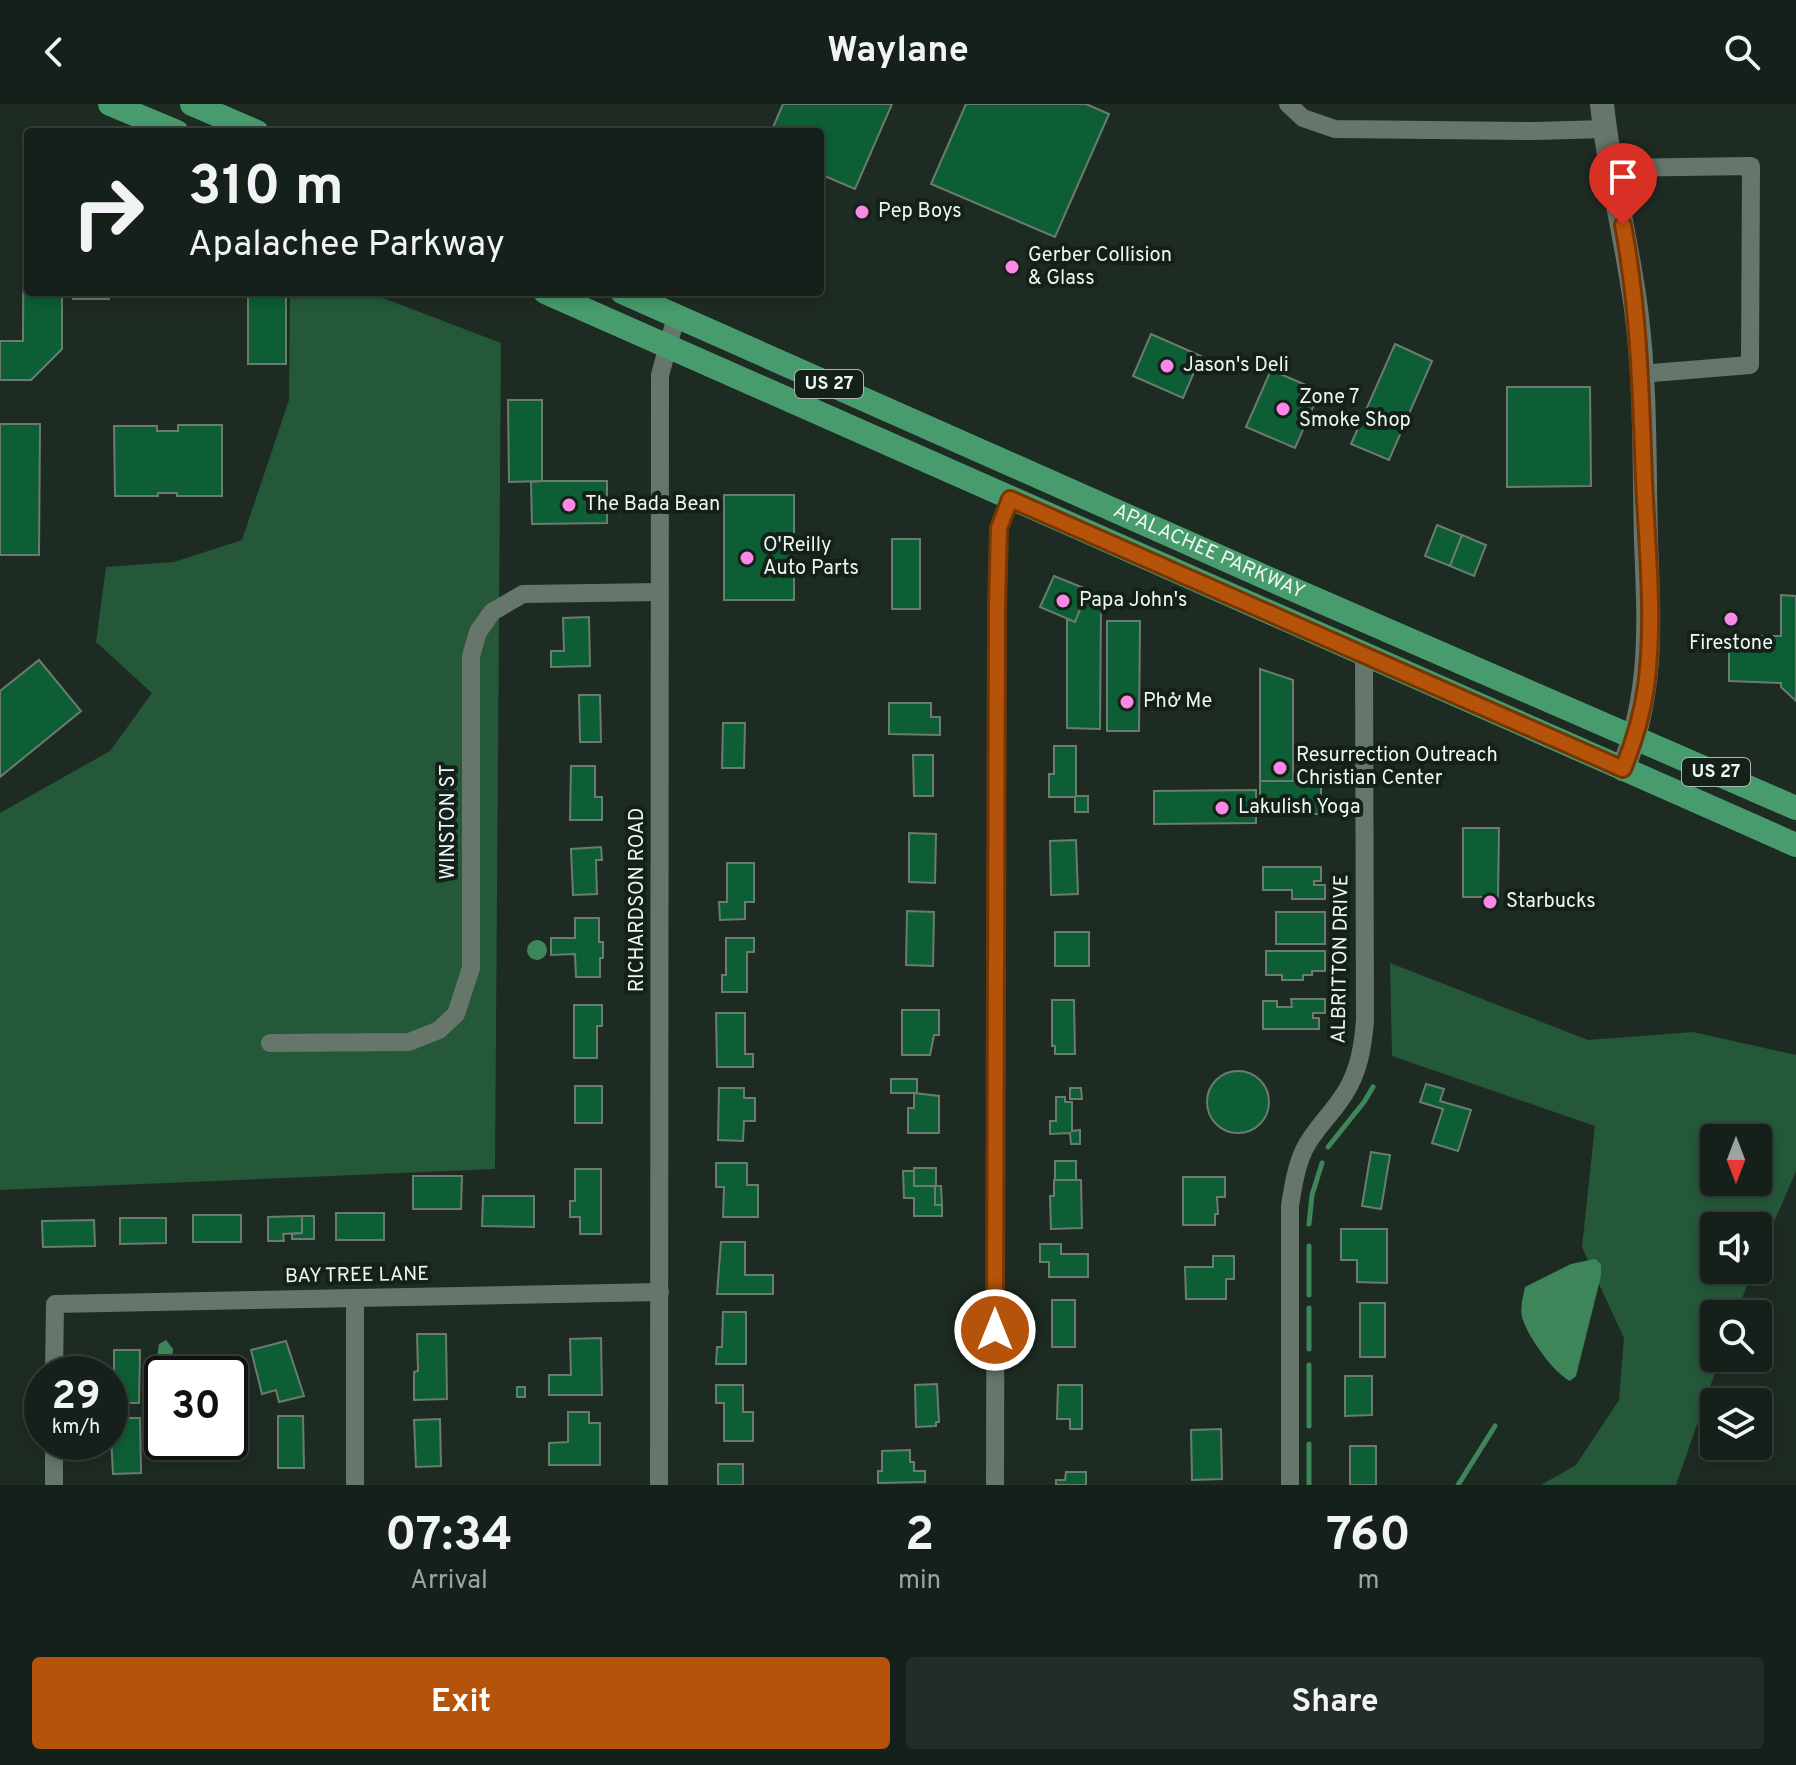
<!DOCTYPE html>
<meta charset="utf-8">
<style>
body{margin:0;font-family:Overpass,sans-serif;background:#232d27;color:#f1f3f6;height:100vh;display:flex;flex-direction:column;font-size:30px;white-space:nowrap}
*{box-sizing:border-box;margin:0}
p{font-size:26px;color:#9ea3a2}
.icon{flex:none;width:44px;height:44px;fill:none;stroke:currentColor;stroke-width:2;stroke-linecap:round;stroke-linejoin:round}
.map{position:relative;height:1381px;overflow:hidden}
.drawer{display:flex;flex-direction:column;background:#16201a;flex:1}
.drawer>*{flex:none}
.banner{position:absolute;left:24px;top:24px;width:800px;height:168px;border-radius:8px;box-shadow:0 4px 12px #0003,0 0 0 2px #353e39;background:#16201a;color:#f1f3f6;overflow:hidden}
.needle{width:52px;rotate:180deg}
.buttons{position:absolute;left:1700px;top:1020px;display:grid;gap:16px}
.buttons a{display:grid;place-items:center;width:72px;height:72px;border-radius:8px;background:#16201a;box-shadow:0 4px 12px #0003,0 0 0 2px #353e39;font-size:40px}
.speed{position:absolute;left:24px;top:1252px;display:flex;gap:16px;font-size:40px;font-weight:700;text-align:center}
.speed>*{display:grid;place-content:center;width:104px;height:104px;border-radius:50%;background:#16201a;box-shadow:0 4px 12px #0003,0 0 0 2px #353e39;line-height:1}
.speed small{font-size:20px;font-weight:400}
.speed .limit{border:4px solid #111;border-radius:12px;background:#fff;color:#111}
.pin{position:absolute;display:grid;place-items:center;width:68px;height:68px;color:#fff;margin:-82px -34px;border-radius:50% 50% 50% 0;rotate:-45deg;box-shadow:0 0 8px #0007}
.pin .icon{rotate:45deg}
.me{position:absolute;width:88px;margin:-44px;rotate:0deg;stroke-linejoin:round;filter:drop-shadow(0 0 6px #0008)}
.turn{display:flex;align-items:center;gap:28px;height:168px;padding:0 32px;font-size:36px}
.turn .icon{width:104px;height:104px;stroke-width:2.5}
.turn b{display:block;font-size:56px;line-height:68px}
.eta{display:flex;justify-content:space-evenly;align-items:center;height:136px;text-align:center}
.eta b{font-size:48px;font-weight:700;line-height:56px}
.cta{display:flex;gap:16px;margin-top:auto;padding:16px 32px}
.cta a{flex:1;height:92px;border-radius:8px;background:#b45309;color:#fff;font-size:32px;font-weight:700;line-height:92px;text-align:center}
.cta a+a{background:#232d27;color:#f1f3f6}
header{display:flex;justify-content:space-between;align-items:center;height:104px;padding:0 32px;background:#16201a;font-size:36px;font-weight:700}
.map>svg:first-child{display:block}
.green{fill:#255839;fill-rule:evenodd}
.water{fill:#3e865a}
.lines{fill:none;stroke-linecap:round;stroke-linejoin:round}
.stream{stroke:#3e865a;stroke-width:5}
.building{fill:#0d5e34;stroke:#6c7b70;stroke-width:2}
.minor{stroke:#67766b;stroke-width:18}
.tertiary{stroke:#67766b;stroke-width:24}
.primary{stroke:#489b6c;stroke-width:24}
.route-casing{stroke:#753606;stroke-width:20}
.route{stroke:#b45309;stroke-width:14}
.poi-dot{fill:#fb87e6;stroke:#142118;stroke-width:3}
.labels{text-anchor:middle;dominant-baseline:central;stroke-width:8;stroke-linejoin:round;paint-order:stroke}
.shield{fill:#142118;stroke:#adb7b0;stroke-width:2}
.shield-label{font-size:18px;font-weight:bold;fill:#eef7f1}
.poi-label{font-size:20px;fill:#eef7f1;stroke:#142118;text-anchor:start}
.street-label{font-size:20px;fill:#eef7f1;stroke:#142118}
</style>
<header><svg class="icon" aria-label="back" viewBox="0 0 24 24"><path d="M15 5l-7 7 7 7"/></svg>Waylane<svg class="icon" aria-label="search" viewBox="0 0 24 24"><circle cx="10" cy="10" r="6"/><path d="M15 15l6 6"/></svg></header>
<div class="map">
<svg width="1796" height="1381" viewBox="0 0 1796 1381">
<rect width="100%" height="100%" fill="#1e2b22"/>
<g class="green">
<path d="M290 188H367L501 239 495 1065 0 1086V709L110 647 152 589 96 538 106 463 174 458 242 436 289 296Z"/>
<path d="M1390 859 1588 936 1693 928 1796 951V1067L1758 1155V1122H1714V1166H1753L1736 1210H1714V1254H1720L1676 1381H1541L1576 1361 1619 1296 1624 1234 1582 1143 1595 1022 1392 952ZM1714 1034H1758V1078H1714Z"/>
</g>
<g class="water">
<circle cx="537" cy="846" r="10"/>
<path d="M1595 1155 1601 1160V1172L1576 1272 1570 1277C1553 1268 1529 1234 1523 1216 1519 1206 1523 1193 1525 1183L1571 1160Z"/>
<path d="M166 1236 173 1245 172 1259 174 1261 172 1264 161 1262 157 1254 159 1240Z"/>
</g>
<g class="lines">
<g class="stream">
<path d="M1328 1043 1364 998 1373 983"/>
<path d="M1309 1120 1312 1091 1322 1059"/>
<path d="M1309 1142V1191"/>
<path d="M1309 1204V1245"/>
<path d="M1309 1261V1322"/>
<path d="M1309 1340V1381"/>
<path d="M1458 1381 1495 1322"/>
</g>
</g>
<g class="building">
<path d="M783 0H892L855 85 820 70V28H771Z"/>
<path d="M966 0H1086L1109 10 1055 133 931 80Z"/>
<path d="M24 40H28V188H62V245L31 276H0V237H23Z"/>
<rect x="73" y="188" width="36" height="7"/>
<rect x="248" y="188" width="38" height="72"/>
<path d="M1151 230 1201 252 1183 294 1133 272Z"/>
<path d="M1395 240 1432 257 1389 356 1351 340Z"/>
<path d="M1271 266 1320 287 1295 344 1246 323Z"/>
<path d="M1507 283H1590L1591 382 1507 383Z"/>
<path d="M508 296H542V377L509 378Z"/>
<path d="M0 320H40L39 451H0Z"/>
<path d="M178 321H222V392H177V389H158V392H115L114 322H157V327H178Z"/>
<path d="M542 377H607V419L532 420 531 378Z"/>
<rect x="724" y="391" width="70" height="105"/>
<path d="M1437 421 1462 431 1450 462 1425 452Z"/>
<path d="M1462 431 1486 441 1474 472 1450 462Z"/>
<rect x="892" y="435" width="28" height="70"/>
<path d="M1054 472 1089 486 1075 518 1040 503Z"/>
<path d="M1086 491 1101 500 1100 625 1067 624V515L1075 518Z"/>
<path d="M1781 491 1796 492V597L1781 583V579L1729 577V532H1781Z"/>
<path d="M589 513 590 562 551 563V547H564L563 514Z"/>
<path d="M1107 517H1140L1139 627H1107Z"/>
<path d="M39 556 81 607 0 673V587Z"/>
<path d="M1260 565 1293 576V677H1260Z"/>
<path d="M579 591H600L601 638H580Z"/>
<path d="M889 599H931V613H940V631L889 630Z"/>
<path d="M723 619H745L744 664H722Z"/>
<path d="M1054 642H1076V692H1088V708H1075V693H1049V670H1054Z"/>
<path d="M913 651H933V692H914Z"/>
<path d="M571 662H595V693H602V716H570Z"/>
<rect x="1260" y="677" width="61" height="33"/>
<path d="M1256 686V719L1154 720V687Z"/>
<path d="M1463 724H1499L1498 793H1463Z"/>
<path d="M909 729 936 730 935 779 909 778Z"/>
<path d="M1076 736 1078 790 1051 791 1050 737Z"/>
<path d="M601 743 602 756H596L597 790 573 791 571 745Z"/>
<path d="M727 759H754V798H745V815L720 816 719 798H727Z"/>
<path d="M1263 763H1321V777H1314V781H1325V795H1292V786H1263Z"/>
<path d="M907 807 934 808 933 862 906 861Z"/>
<rect x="1276" y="808" width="49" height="32"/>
<path d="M575 814H599V838H603V854H600V873H576L575 850 551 851V834H575Z"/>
<rect x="1055" y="828" width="34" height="34"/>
<path d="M726 834H754V848H747V888H722V871H726Z"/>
<path d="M1266 847H1325V867H1312V871H1303V876H1282V871H1266Z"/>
<path d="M1291 895H1325V909H1313V914H1319V925H1263V897H1277V903H1292Z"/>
<path d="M1052 896H1074L1075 950H1055V942H1052Z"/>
<path d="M574 901H602V922H597V954H574Z"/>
<path d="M902 906H939V931H934L930 951H902Z"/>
<path d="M716 909H745V950H753V963H717Z"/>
<circle cx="1238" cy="998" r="31"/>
<rect x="891" y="975" width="26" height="14"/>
<path d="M1426 980 1444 985 1440 997 1471 1006 1458 1047 1432 1039 1443 1005 1420 998Z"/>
<rect x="575" y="982" width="27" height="37"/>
<path d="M719 984H744V994H755V1017H744L743 1037 718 1036Z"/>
<path d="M1070 984H1081L1082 995H1070Z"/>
<path d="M914 989 939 992V1029H908V1004H914Z"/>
<path d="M1056 993H1065V998H1072V1027L1080 1026V1040H1071L1070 1029 1050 1030V1017H1056Z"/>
<path d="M1371 1048 1390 1051 1381 1105 1362 1102Z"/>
<rect x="1055" y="1057" width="21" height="19"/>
<path d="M716 1059H747V1081H758V1113H723L724 1083H716Z"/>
<rect x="914" y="1064" width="22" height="18"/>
<path d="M575 1065H601V1130H580V1113H570V1097H575Z"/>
<path d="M903 1067H914V1082H935V1101H942V1112H914V1094H904Z"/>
<path d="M413 1072H462L461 1105H413Z"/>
<path d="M1183 1073H1225V1093H1217L1218 1110H1215V1121H1183Z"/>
<path d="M1054 1076H1081L1082 1124 1051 1125 1050 1092H1054Z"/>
<path d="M935 1082H941L942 1101H935Z"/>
<path d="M483 1092H534V1123L482 1122Z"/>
<rect x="336" y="1109" width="48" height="27"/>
<rect x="193" y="1111" width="48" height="27"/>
<path d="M302 1112V1129L283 1130 284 1137H268V1113Z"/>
<path d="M302 1112H314V1135H292V1130L302 1129Z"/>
<path d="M120 1114H166V1139L120 1140Z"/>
<path d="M94 1116 95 1142 43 1143 42 1117Z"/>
<path d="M1341 1125H1387V1179L1357 1178V1156H1341Z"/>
<path d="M721 1138H745V1171H773V1190H717Z"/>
<path d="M1040 1140H1061V1150H1088V1173H1049V1158H1040Z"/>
<path d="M1213 1152H1234V1175H1226V1195H1186L1185 1163H1213Z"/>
<rect x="1052" y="1196" width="23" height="47"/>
<rect x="1360" y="1199" width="25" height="54"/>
<path d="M723 1208H746V1260H716L717 1243H722Z"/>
<path d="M417 1230H446L447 1295 414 1296V1268L418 1267Z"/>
<path d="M601 1234 602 1291H549V1271H571L570 1235Z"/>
<path d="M286 1237 304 1292 279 1298 276 1286 262 1290 251 1246Z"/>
<path d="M114 1246H140L139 1299H114Z"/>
<path d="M1345 1272H1372V1311L1345 1312Z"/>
<path d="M937 1280 939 1318H936V1322L916 1323 915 1281Z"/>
<path d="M716 1281H743V1308H753V1337H724V1299H716Z"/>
<path d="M1058 1281H1082V1325H1070V1315H1057Z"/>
<rect x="517" y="1283" width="8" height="10"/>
<path d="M568 1308H589V1319H600V1361H549V1339L568 1338Z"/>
<path d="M278 1312H303L304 1364H278Z"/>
<path d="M110 1314H140L141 1369 113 1370Z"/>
<path d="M440 1315 441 1362 416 1363 414 1316Z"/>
<path d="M1221 1325 1222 1375 1192 1376 1191 1326Z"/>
<rect x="1350" y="1342" width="26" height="39"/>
<path d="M910 1346V1358H914V1367H925V1378L878 1379V1367H882V1347Z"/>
<rect x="718" y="1360" width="25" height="21"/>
<path d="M1066 1368H1086V1381H1056V1376H1065Z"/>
</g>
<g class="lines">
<g class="minor">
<path d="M1288 0 1303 14 1335 25 1535 27 1605 25"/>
<path d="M1612 64 1751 62 1750 261 1640 270"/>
<path d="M270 939 409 938 439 926 456 910 471 864V552L478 528 492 508 523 490 660 488"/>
<path d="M355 1194V1381"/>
<path d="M54 1270 55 1200 660 1188"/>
<path d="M54 1381V1338"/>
<path d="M659 1381 660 271 676 213"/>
<path d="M995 1381 997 503 999 424 1010 395"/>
<path d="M1290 1381V1102C1293 1083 1296 1063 1304 1046 1314 1025 1333 1009 1345 989 1359 967 1363 942 1365 916L1364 551"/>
</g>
<path class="tertiary" d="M1602 0C1609 69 1627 136 1636 205 1646 281 1644 360 1646 436 1649 518 1654 587 1623 665"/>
<g class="primary">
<path d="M110 0 177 28"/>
<path d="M192 0 257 28"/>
<path d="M545 188 1796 741"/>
<path id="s1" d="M622 188 1267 474 1796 704"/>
</g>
</g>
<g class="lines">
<g class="route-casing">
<path id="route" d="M995 1226 997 503 999 424 1010 395 1623 665C1634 638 1642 611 1646 583 1655 515 1647 443 1644 376 1641 290 1639 205 1623 121"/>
</g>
<use href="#route" class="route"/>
</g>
<g class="poi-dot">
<circle cx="862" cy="108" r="8"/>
<circle cx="1012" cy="163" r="8"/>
<circle cx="1167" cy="262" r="8"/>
<circle cx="1283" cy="305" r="8"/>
<circle cx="569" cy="401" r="8"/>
<circle cx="747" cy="454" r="8"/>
<circle cx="1063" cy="497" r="8"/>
<circle cx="1731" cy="515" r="8"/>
<circle cx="1127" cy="598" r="8"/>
<circle cx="1280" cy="664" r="8"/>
<circle cx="1222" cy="704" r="8"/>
<circle cx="1490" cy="798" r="8"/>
</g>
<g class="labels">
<g class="shield">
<rect x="795" y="266" width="68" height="28" rx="6"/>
<rect x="1682" y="654" width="68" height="28" rx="6"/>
</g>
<g class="shield-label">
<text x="829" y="280">US 27</text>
<text x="1716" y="668">US 27</text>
</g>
<g class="poi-label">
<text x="878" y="108">Pep Boys</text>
<text x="1028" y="152">Gerber Collision<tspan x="1028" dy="23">&amp; Glass</tspan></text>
<text x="1183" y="262">Jason's Deli</text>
<text x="1299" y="294">Zone 7<tspan x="1299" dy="23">Smoke Shop</tspan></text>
<text x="585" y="401">The Bada Bean</text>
<text x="763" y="442">O'Reilly<tspan x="763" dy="23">Auto Parts</tspan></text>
<text x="1079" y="497">Papa John's</text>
<text x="1731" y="540" text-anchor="middle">Firestone</text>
<text x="1143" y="598">Phở Me</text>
<text x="1296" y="652">Resurrection Outreach<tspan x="1296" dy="23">Christian Center</tspan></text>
<text x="1238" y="704">Lakulish Yoga</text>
<text x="1506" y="798">Starbucks</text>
</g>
<g class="street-label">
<text stroke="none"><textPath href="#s1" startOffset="642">APALACHEE PARKWAY</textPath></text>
<text transform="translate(449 718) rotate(-90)">WINSTON ST</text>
<text transform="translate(638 796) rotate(-90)">RICHARDSON ROAD</text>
<text transform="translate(1341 855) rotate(-89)">ALBRITTON DRIVE</text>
<text transform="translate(357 1172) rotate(-1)">BAY TREE LANE</text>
</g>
</g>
</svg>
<div class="buttons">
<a><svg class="needle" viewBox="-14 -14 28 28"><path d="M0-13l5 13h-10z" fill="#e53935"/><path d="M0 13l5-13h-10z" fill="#9ea3a2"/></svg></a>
<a><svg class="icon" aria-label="sound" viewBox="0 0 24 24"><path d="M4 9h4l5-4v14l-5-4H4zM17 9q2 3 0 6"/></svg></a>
<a><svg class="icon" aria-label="search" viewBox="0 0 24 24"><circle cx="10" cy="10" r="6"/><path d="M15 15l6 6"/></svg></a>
<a><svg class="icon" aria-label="layers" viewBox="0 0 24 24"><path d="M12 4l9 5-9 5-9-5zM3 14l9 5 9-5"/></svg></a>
</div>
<div class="speed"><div>29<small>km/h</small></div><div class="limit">30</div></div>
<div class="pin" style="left:1623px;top:121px;background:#d93025"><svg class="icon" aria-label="arrive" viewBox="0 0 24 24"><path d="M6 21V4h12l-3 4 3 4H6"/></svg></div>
<svg class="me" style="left:995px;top:1226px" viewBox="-20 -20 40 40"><circle r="17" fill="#b45309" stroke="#fff" stroke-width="3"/><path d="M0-11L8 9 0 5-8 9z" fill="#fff"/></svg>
<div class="banner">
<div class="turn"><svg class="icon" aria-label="right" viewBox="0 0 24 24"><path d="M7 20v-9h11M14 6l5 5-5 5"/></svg><div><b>310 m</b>Apalachee Parkway</div></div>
</div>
</div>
<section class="drawer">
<div class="eta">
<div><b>07:34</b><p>Arrival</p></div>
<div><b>2</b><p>min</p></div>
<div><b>760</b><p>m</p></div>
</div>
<div class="cta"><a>Exit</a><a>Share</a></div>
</section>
